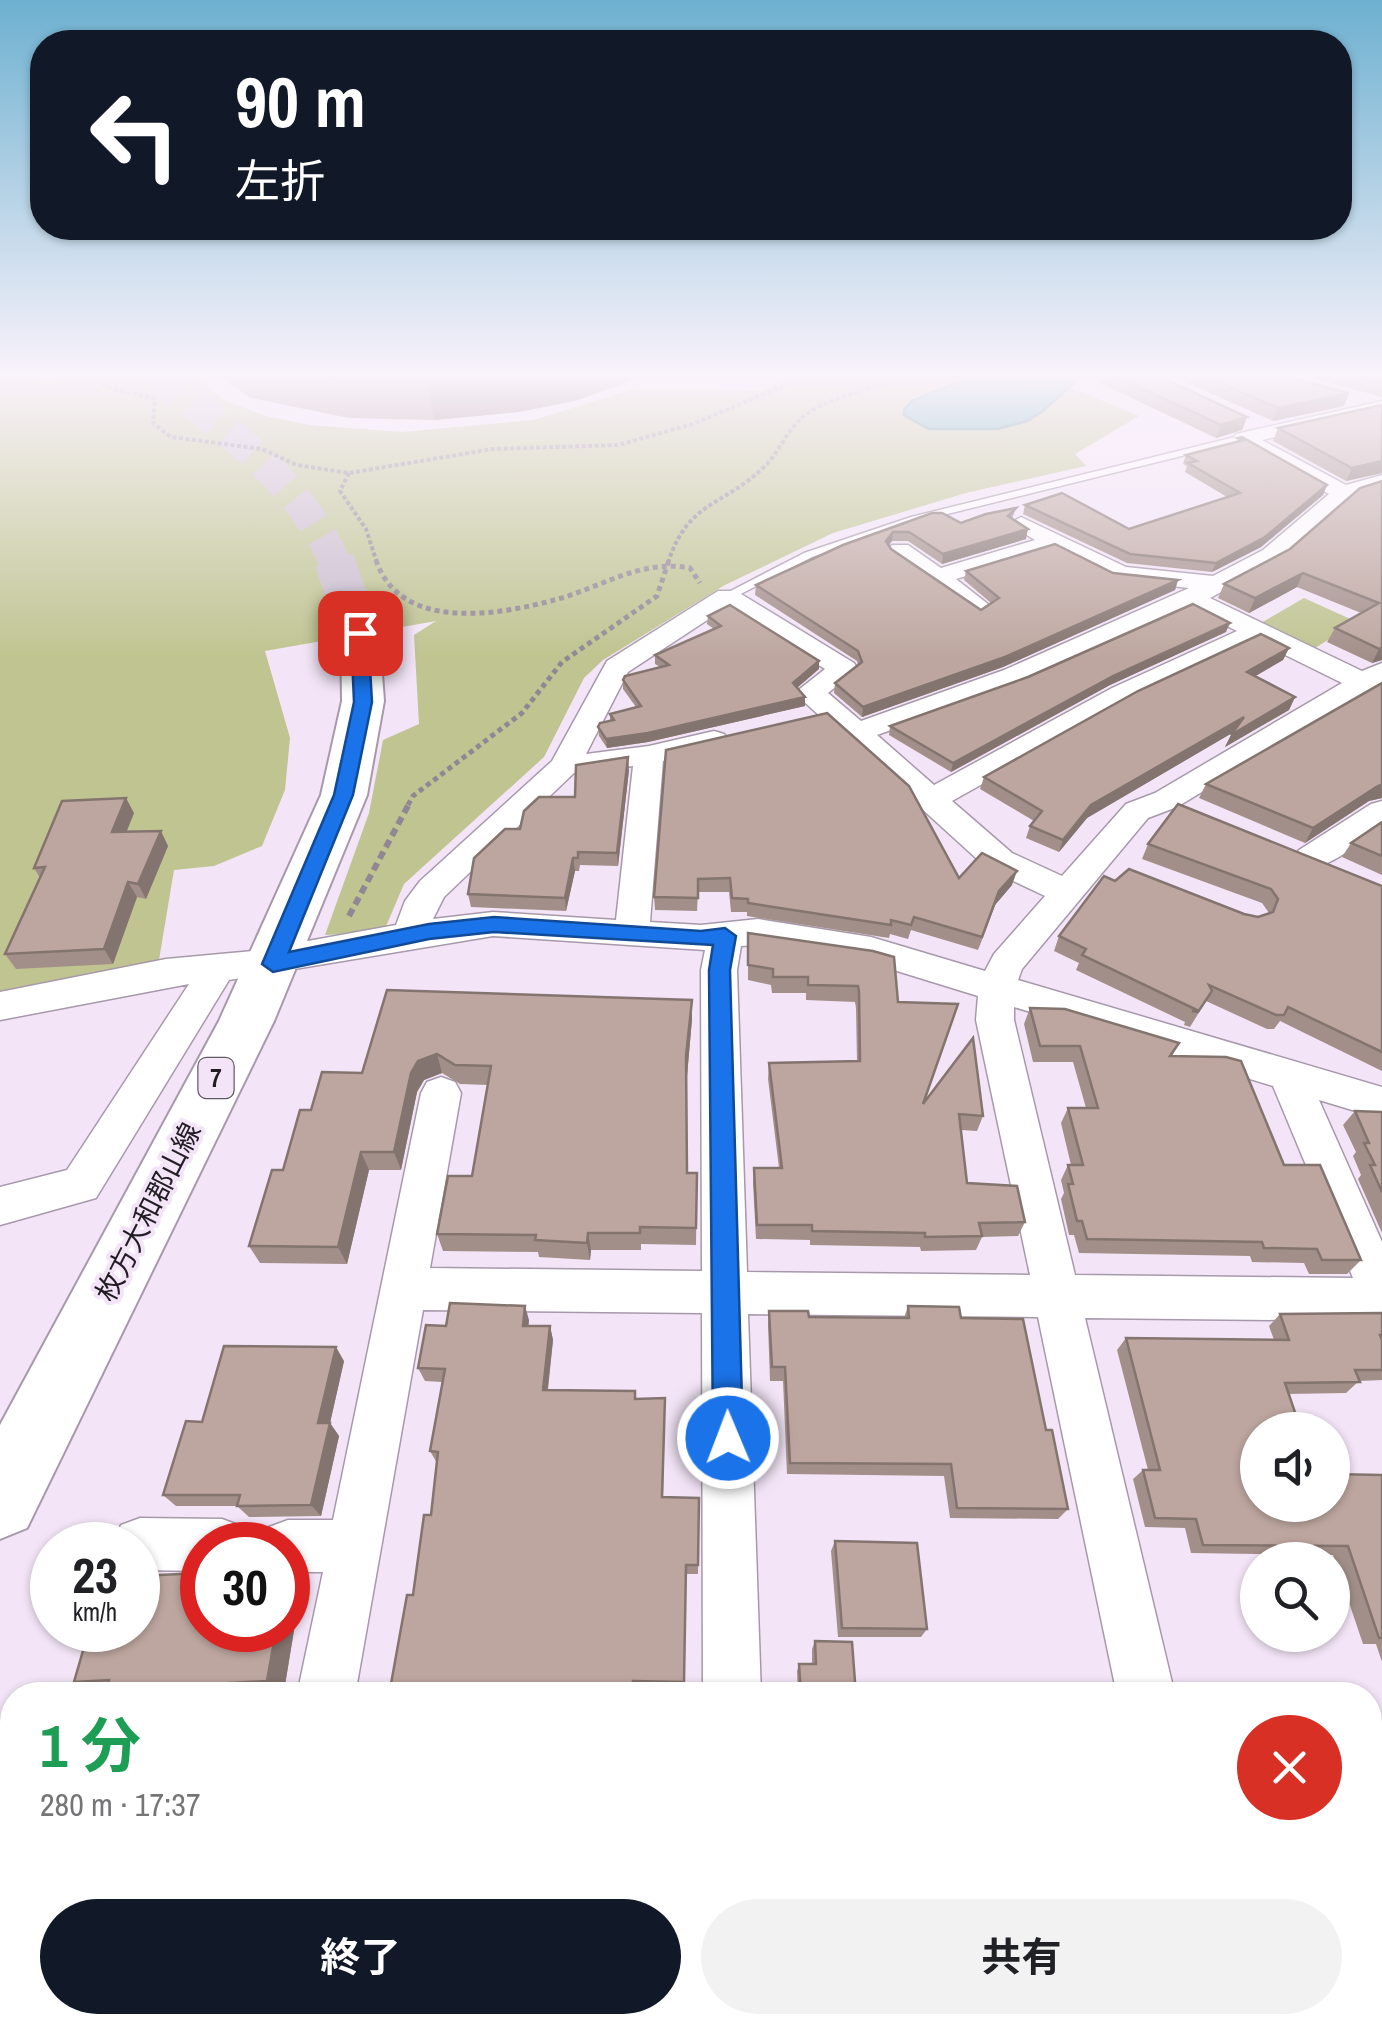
<!DOCTYPE html>
<html lang="ja">
<meta charset="utf-8">
<style>
body{margin:0;font-family:"Archivo Narrow","Noto Sans JP",sans-serif;background:#f2f2f2;color:#202124;height:100vh;display:flex;flex-direction:column;font-size:38px;white-space:nowrap}
*{box-sizing:border-box;margin:0}
p{font-size:32px;color:#757577}
.icon{flex:none;width:55px;height:55px;fill:none;stroke:currentColor;stroke-width:2;stroke-linecap:round;stroke-linejoin:round}
.map{position:relative;flex:1;overflow:hidden}
.sheet{position:absolute;left:0px;top:1682px;width:1382px;height:352px;display:flex;flex-direction:column;background:#fff;border-radius:40px 40px 0 0;box-shadow:0 2px 8px #0004}
.sheet>*{flex:none}
.guide{position:absolute;left:30px;top:30px;width:1322px;height:210px;border-radius:40px;box-shadow:0 2px 8px #0004;background:#111827;color:#fff;overflow:hidden}
.fabs{position:absolute;left:1240px;top:1412px;display:grid;gap:20px}
.fabs a{display:grid;place-items:center;width:110px;height:110px;border-radius:50%;background:#fff;box-shadow:0 2px 8px #0004;font-size:50px}
.speed{position:absolute;left:30px;top:1522px;display:flex;gap:20px;font-size:50px;font-weight:700;text-align:center}
.speed>*{display:grid;place-content:center;width:130px;height:130px;border-radius:50%;background:#fff;box-shadow:0 2px 8px #0004;line-height:1}
.speed small{font-size:25px;font-weight:400}
.speed .limit{border:15px solid #d22;background:#fff;color:#111}
.pin{position:absolute;display:grid;place-items:center;width:85px;height:85px;color:#fff;margin:-42px;border-radius:20px;box-shadow:0 5px 15px #0006}
.me{position:absolute;width:110px;margin:-55px;rotate:359deg;stroke-linejoin:round;filter:drop-shadow(0 0 8px #0008)}
.turn{display:flex;align-items:center;gap:35px;height:210px;padding:0 40px;font-size:45px}
.turn .icon{width:130px;height:130px;stroke-width:2.5}
.turn b{display:block;font-size:70px;line-height:85px}
.round{display:grid;place-items:center;flex:none;width:105px;height:105px;border-radius:52px;background:#f2f2f2}
.headline{display:flex;align-items:center;justify-content:space-between;height:170px;padding:0 40px}
h1{font-size:60px;font-weight:700;line-height:75px;color:#1e9e55}
.cta{display:flex;gap:20px;margin-top:auto;padding:20px 40px}
.cta a{flex:1;height:115px;border-radius:60px;background:#111827;color:#fff;font-size:40px;font-weight:700;line-height:115px;text-align:center}
.cta a+a{background:#f2f2f2;color:#202124}
.map>svg:first-child{display:block}
.green{fill:#bfc490}
.water{fill:#56aaab;stroke:#468082;stroke-width:2.5}
.lines{fill:none;stroke-linecap:round;stroke-linejoin:round}
.primary-tunnel-far1{stroke:#c9bdcd;stroke-width:31;stroke-dasharray:31 16;stroke-linecap:butt}
.primary-tunnel{stroke:#c9bdcd;stroke-width:40;stroke-dasharray:40 20;stroke-linecap:butt}
.lane-casing{stroke:#a799ab;stroke-width:3}
.street-casing{stroke:#a799ab;stroke-width:3}
.primary-casing{stroke:#a799ab;stroke-width:4}
.path-far2{stroke:#918794;stroke-width:4;stroke-dasharray:4 2.5;stroke-linecap:butt}
.path-far1{stroke:#918794;stroke-width:5;stroke-dasharray:5 4;stroke-linecap:butt}
.path{stroke:#918794;stroke-width:6;stroke-dasharray:8 5;stroke-linecap:butt}
.lane{fill:#fff;fill-rule:evenodd}
.street{fill:#fff;fill-rule:evenodd}
.primary{fill:#fff;fill-rule:evenodd}
.wall{fill:#a38f89}
.shaded-wall{fill:#84746f}
.building{fill:#bda69f;stroke:#84746f;stroke-width:2.5}
.route{fill:#1a73e8;stroke:#114b97;stroke-width:2.5}
.labels{text-anchor:middle;dominant-baseline:central;stroke-width:8;stroke-linejoin:round;paint-order:stroke}
.shield{fill:#f3e5f7;stroke:#615963;stroke-width:2.5}
.shield-label{font-size:25px;font-weight:bold;fill:#221d24}
.street-label{font-size:28px;fill:#221d24;stroke:#f3e5f7}
</style>
<div class="map">
<svg width="1382" height="2033" viewBox="0 0 1382 2033">
<rect width="100%" height="100%" fill="#f3e5f7"/>
<g class="green">
<path d="M0 374H32L36 379 50 380 86 374H192L224 400 266 416 310 425 402 432 534 420 633 389 758 391 804 374H1084L1069 387 1139 416 1075 454 1086 466 966 493 833 533 725 585 603 660 584 678 544 757 404 884 384 931 325 935 369 813 383 740 419 724 414 635 436 621 265 651 290 738 285 790 262 846 214 866 174 870 158 966 0 1000Z"/>
<path d="M1304 598 1357 622 1315 648 1261 623Z"/>
</g>
<path class="water" d="M977 374H1084L1043 411 1027 421 998 429H929L904 415V410L912 401Z"/>
<g class="lines">
<path class="primary-tunnel-far1" d="M155 374C224 428 299 480 335 563"/>
<path class="primary-tunnel" d="M334 560 360 633"/>
<g class="lane-casing">
<path id="lane" d="M1243 435 1246 436V440L919 521 812 557 731 599 721 596 804 553 911 517Z"/>
</g>
<g class="street-casing">
<g id="street">
<path d="M1382 401V413L1262 440 1346 485 1382 475V489L1352 498 1281 560 1210 598 1362 671 1382 663V683L1177 807 1148 818 1022 969 1018 980 1382 1087V1119L1319 1100 1382 1242V1321L1085 1318 1175 1695H1117L1038 1317 748 1314 761 1695H703L702 1313 423 1310 355 1695H297L323 1572H288V1545H262L269 1527 288 1520H333L421 1093 427 1082 441 1077 455 1082 461 1093 430 1268 702 1271 701 970 705 950 493 936 229 980 96 1198 0 1225V1187L67 1170 189 984 0 1020V992L166 959 253 951 396 925 405 901 420 881 552 761 607 661 718 591H736L854 663 858 669 828 693 861 721 1004 670 1189 588 1112 579 1053 549 956 579 993 608 980 616 971 613 892 555 888 550 892 545H908L941 568 1035 540 1009 524 1021 517 1126 567 1213 576 1263 550 1329 494 1236 442 1233 438 1236 434ZM727 607 825 669 796 692 800 698 988 869 1045 896 994 954 985 971 871 937 758 919 701 925 650 922 663 761 724 746 729 740 724 734 714 731 649 746 586 754 628 672ZM1190 608 1237 631 1112 688 934 785 877 735 1024 682ZM1257 641 1342 683 1155 793 1126 804 1062 876 1012 853 952 801 1132 700ZM633 766 616 920 493 912 433 919 444 897 574 773ZM758 945 871 963 978 996 976 1020 1030 1275 747 1272 737 970 741 946ZM1014 1007 1273 1086 1353 1278 1075 1275 1014 1020Z"/>
<path d="M1382 801V826C1359 841 1328 874 1299 866L1295 858 1299 850 1371 804Z"/>
<path d="M140 1518 222 1519 241 1526 248 1545H202V1571L140 1570 138 1545 114 1544 121 1525Z"/>
<path d="M231 2022H297L295 2033H229Z"/>
<rect x="705" y="2022" width="66" height="11"/>
<path d="M1187 2022H1253L1255 2033H1189Z"/>
</g>
</g>
<g class="primary-casing">
<path id="primary" d="M360 621 374 625 379 633 384 701 367 795 274 1021 27 1528 0 1539V1425L219 1021 321 795 342 701 341 633 346 625Z"/>
</g>
<g class="path-far2">
<path d="M93 374 107 387 155 399 153 423 171 437 262 449 297 465 349 473 493 449 618 445 693 424 811 374"/>
<path d="M349 473 340 491 366 529 377 563"/>
<path d="M668 563C688 500 723 507 764 467 781 451 787 427 808 413 834 395 886 385 918 374"/>
</g>
<g class="path-far1">
<path d="M376 560C400 633 500 615 558 599 604 586 641 559 690 568L700 583"/>
<path d="M408 805 413 796 522 713 562 662 657 596 669 560"/>
</g>
<path class="path" d="M349 916 410 802"/>
<use href="#lane" class="lane"/>
<use href="#street" class="street"/>
<use href="#primary" class="primary"/>
</g>
<g class="wall">
<path d="M216 374H752L751 379 643 376 578 400 519 412 434 420 349 418 251 398Z"/>
<path d="M1103 374H1154L1247 417 1242 430 1216 438 1100 383Z"/>
<path d="M1167 374H1275L1349 393 1344 406 1273 421Z"/>
<path d="M1298 374H1382V397Z"/>
<path d="M1382 405V473L1346 481 1273 441 1278 428Z"/>
<path d="M1238 438 1327 485 1323 495 1261 547 1212 572 1127 563 1023 514 1025 505 1129 529 1227 497 1185 472 1187 466 1183 464 1186 455 1237 442Z"/>
<path d="M1382 481V660L1372 663 1327 642 1335 628 1361 613 1297 587 1249 613 1218 598 1224 584 1290 549Z"/>
<path d="M1016 508 1012 519 1026 539 942 564 908 541H892L889 545 891 549 981 610 991 603 964 580 966 571 1113 573 1178 580 1175 590 1003 667 862 717 834 693 835 683 858 665 857 661 755 595 756 585 932 513 961 523Z"/>
<path d="M708 616 819 661V669L797 688 805 697V706L648 742 607 748 599 736 598 727 610 720V714L636 707 623 689V680L660 667 655 664V655L714 629 707 624Z"/>
<path d="M1226 632 1110 685 951 772 889 735 890 726Z"/>
<path d="M1289 648 1283 660 1255 676 1295 697 1289 710 1225 747 1232 733 1087 818 1059 852 1026 838 1030 826 1034 821 980 789 984 777Z"/>
<path d="M1382 683V798L1369 801 1305 843 1199 798 1206 784Z"/>
<path d="M666 750 959 878 1012 885 995 905 978 950 911 930 908 939 890 934 889 938 747 916V912H731L729 892H698L697 911 655 910 654 897Z"/>
<path d="M629 770 618 866 580 865 579 871H575L566 911 471 907 468 894 520 829 575 797Z"/>
<path d="M134 813 126 832 168 846 146 899 137 897 113 964 16 969 5 954 40 878 34 868Z"/>
<path d="M1382 822V875L1342 857 1351 843Z"/>
<path d="M1148 844 1382 886V1071L1280 1021 1274 1029H1267L1206 1001 1190 1027 1184 1025 1185 1022 1076 970 1079 963 1054 951 1059 936 1115 881 1258 917 1269 913 1262 903 1142 859Z"/>
<path d="M748 933 898 1002 958 1004 925 1101 983 1116 977 1131 961 1130 967 1183 1025 1222 1018 1236 982 1237 976 1250 921 1251 920 1247 810 1245V1240L756 1239 753 1183 754 1168H779L768 1079 769 1063 857 1061 856 1008 855 1002 806 1000V993H772L771 985 748 980Z"/>
<path d="M387 990 692 1019 687 1076V1173H697L696 1245 641 1244V1250H591L590 1260 539 1257 538 1252 443 1251 437 1234 472 1176 488 1085 460 1084 442 1073 424 1080 417 1092 401 1170H369L347 1264 260 1263 249 1246 283 1170 311 1110 362 1073Z"/>
<path d="M1030 1008 1179 1043 1172 1056 1284 1165 1361 1260 1347 1274H1309L1304 1263 1252 1262 1250 1256 1079 1253 1074 1235H1069L1061 1199 1064 1193 1061 1180 1068 1165H1071L1061 1123 1068 1108H1086L1073 1062H1033L1024 1024Z"/>
<path d="M1355 1111 1382 1112V1233L1358 1179 1361 1175 1353 1156 1356 1152 1343 1125Z"/>
<path d="M908 1306 961 1318 1046 1430 1068 1509 1058 1519 950 1518 944 1476 787 1474 783 1381H770L768 1325 769 1311 809 1317 904 1318Z"/>
<path d="M1382 1313V1380L1359 1381 1346 1393 1288 1394 1258 1505 1382 1475V1662L1376 1644H1363L1333 1555 1191 1553 1185 1528 1145 1527 1133 1479 1143 1470H1148L1117 1350 1126 1338 1274 1340 1269 1326 1280 1314Z"/>
<path d="M529 1320 528 1326H550L553 1340 548 1390 636 1399 665 1398 663 1497 699 1498 698 1574H686L684 1689 634 1688V1695H389L431 1515 437 1463 430 1451 442 1382 425 1381 418 1368 446 1326Z"/>
<path d="M344 1361 330 1423 339 1436 321 1516 249 1517 237 1506H176L163 1495 202 1422Z"/>
<path d="M835 1541 927 1629 921 1637H838L831 1551Z"/>
<path d="M288 1576 301 1588 284 1691 214 1695H120L111 1691 99 1692 74 1682 288 1630Z"/>
<path d="M815 1641 856 1695H798L797 1671 799 1664H812V1649Z"/>
</g>
<g class="shaded-wall">
<path d="M504 374H643V376L578 400 519 412 434 420 427 381Z"/>
<path d="M1349 393 1344 406 1273 421 1278 408Z"/>
<path d="M1247 417 1242 430 1216 438 1221 425Z"/>
<path d="M1382 461V473L1346 481 1352 468Z"/>
<path d="M1327 485 1323 495 1261 547 1212 572 1216 563Z"/>
<path d="M1028 529 1026 539 942 564 943 554Z"/>
<path d="M893 532 892 541 884 550 886 541Z"/>
<path d="M1303 573 1297 587 1249 613 1255 598Z"/>
<path d="M1178 580 1175 590 1003 667 862 717 863 707Z"/>
<path d="M1230 623 1226 632 1110 685 951 772 953 763 1113 676Z"/>
<path d="M1289 648 1283 660 1242 684 1247 672Z"/>
<path d="M1382 648V660L1372 663 1379 649Z"/>
<path d="M819 661V669L792 692 793 683Z"/>
<path d="M805 697V706L648 742 607 748 606 739Z"/>
<path d="M1295 697 1289 710 1225 747 1231 735Z"/>
<path d="M1244 717 1239 729 1087 818 1059 852 1063 840 1091 805Z"/>
<path d="M628 757 629 770 618 866 617 853Z"/>
<path d="M1382 785V798L1369 801 1305 843 1313 828 1378 786Z"/>
<path d="M126 798 134 813 120 848 112 832Z"/>
<path d="M161 831 168 846 146 899 138 884Z"/>
<path d="M573 858 575 871 566 911 565 898Z"/>
<path d="M1017 871 1012 885 995 905 978 950 999 891Z"/>
<path d="M128 882 137 897 113 964 104 949Z"/>
<path d="M692 1000V1019L687 1076 686 1056Z"/>
<path d="M437 1054 442 1073 424 1080 417 1092 401 1170 394 1152 411 1073 418 1061Z"/>
<path d="M361 1152 369 1170 347 1264 338 1247Z"/>
<path d="M588 1233 591 1250 590 1260 587 1243Z"/>
<path d="M525 1306 529 1320 527 1340 523 1326Z"/>
<path d="M550 1326 553 1340 546 1403 543 1390Z"/>
<path d="M336 1347 344 1361 330 1423 339 1436 321 1516 311 1505 318 1423Z"/>
<path d="M288 1576 301 1588 284 1691 267 1681 276 1630H288Z"/>
<path d="M196 2022H212L211 2025 195 2028Z"/>
</g>
<g class="building">
<path d="M311 374H504L427 381 340 380Z"/>
<path d="M1111 374H1154L1247 417 1221 425Z"/>
<path d="M1199 374H1275L1349 393 1278 408Z"/>
<path d="M1349 374H1382V383Z"/>
<path d="M1382 405V461L1352 468 1278 428Z"/>
<path d="M1242 437 1327 485 1265 537 1216 563 1130 554 1025 505 1062 493 1129 529 1240 493 1188 463 1197 461 1186 455 1244 440 1238 438Z"/>
<path d="M1382 481V648L1379 649 1335 628 1379 603 1303 573 1255 598 1224 584 1290 549 1360 488Z"/>
<path d="M1016 508 1008 516 1028 529 943 554 909 532H893L886 541 891 549 981 610 999 598 966 571 1055 544 1113 573 1178 580 1005 657 863 707 835 683 862 662 858 651 756 585 843 545 932 513H942L961 523 986 514Z"/>
<path d="M1193 604 1230 623 1113 676 953 763 890 726 1028 677Z"/>
<path d="M730 605 819 661 793 683 805 697 648 733 606 739 598 727 600 723 614 720 610 714 641 706 623 680 625 676 669 665 655 655 721 626 708 616Z"/>
<path d="M1261 634 1289 648 1247 672 1295 697 1231 735 1244 717 1091 805 1063 840 1030 826 1042 811 984 777 1138 691Z"/>
<path d="M1382 683V785L1378 786 1313 828 1206 784Z"/>
<path d="M827 713 909 786 959 878 982 853 1017 871 999 891 982 937 914 917 911 925 891 920V925L748 903V899L732 898 730 878 698 879V898L654 897 666 750Z"/>
<path d="M628 757 617 853 578 852V858H573L565 898 468 894 474 858 505 829H520L524 811 539 797H575L576 765Z"/>
<path d="M126 798 112 832 161 831 138 884 128 882 104 949 5 954 45 867 34 868 62 801Z"/>
<path d="M1178 804 1382 886V1052L1288 1007 1284 1015H1276L1209 985 1212 991 1198 1012 1192 1011H1199L1082 955 1086 949 1059 936 1104 876 1115 881 1129 869 1244 914 1258 917 1273 912 1278 899 1271 889 1148 844Z"/>
<path d="M1382 822V856L1351 843Z"/>
<path d="M748 933 873 951 894 957 898 1002 958 1004 923 1104 973 1038 983 1116 959 1114 967 1183 1017 1186 1025 1222 979 1223 982 1236 925 1237V1233L812 1231V1225H757L754 1168H782L769 1063 860 1061 859 992 858 986 808 985V977H773V969L748 965Z"/>
<path d="M387 990 692 1000 686 1056 687 1173H697L696 1228 640 1227V1233H588L587 1243 535 1240 536 1235 437 1234 448 1176H472L491 1066 455 1065 437 1054 418 1061 411 1073 394 1152H361L338 1247 249 1246 272 1170H283L300 1110H311L322 1072 362 1073Z"/>
<path d="M1030 1008 1065 1009 1179 1043 1170 1056 1226 1057 1241 1061 1284 1165H1320L1361 1260H1322L1317 1249 1264 1248 1262 1242 1087 1239 1082 1221H1077L1068 1184H1073L1068 1165H1083L1068 1108H1098L1080 1046H1040Z"/>
<path d="M1355 1111 1382 1112V1192L1370 1165H1375L1364 1143H1369Z"/>
<path d="M450 1303 525 1306 523 1326H550L543 1390 635 1391V1399L665 1398 662 1497 699 1498 698 1565H686L684 1682 633 1681V1695H389L407 1595H413L424 1515H431L438 1452 430 1451 445 1369 418 1368 426 1325 446 1326Z"/>
<path d="M908 1306 959 1307 961 1318 1023 1319 1046 1430H1052L1068 1509 957 1508 951 1464 790 1463 785 1367H772L769 1311H808L809 1317 909 1318Z"/>
<path d="M1382 1313V1335H1380L1382 1340V1370H1355L1360 1382 1285 1383 1301 1430H1258V1505H1332V1474L1382 1475V1638H1379L1348 1546 1203 1545 1196 1519 1155 1518 1143 1470H1160L1126 1338 1289 1340 1280 1314Z"/>
<path d="M224 1346 336 1347 318 1423H330L311 1505 237 1506 240 1495H163L186 1421 202 1422Z"/>
<path d="M835 1541 917 1543 927 1629 842 1628Z"/>
<path d="M202 1573V1630H276L267 1681 107 1690 109 1680 74 1682 89 1630H138V1576Z"/>
<path d="M815 1641 852 1642 856 1695H801L799 1664H816Z"/>
<path d="M1370 1734 1375 1748H1370Z"/>
<path d="M1370 1768 1378 1794H1370Z"/>
<path d="M12 1787V2011H0V1791L12 1790Z"/>
<path d="M80 2022H129L79 2024Z"/>
<path d="M158 2022H196L195 2028H156Z"/>
<path d="M587 2022H631L630 2032 586 2030Z"/>
</g>
<linearGradient id="sky" x2="0" y2="1"><stop stop-color="#6db0d0"/><stop offset="0.57" stop-color="#faf3fb"/><stop offset="1" stop-color="#faf3fb" stop-opacity="0"/></linearGradient>
<rect width="1382" height="659" fill="url(#sky)"/>
<path class="route" d="M360 628 368 633 372 702 353 795 289 952 429 924 494 917 701 931 725 928 736 936 730 970 743 1438 739 1449 728 1454 717 1449 713 1438 709 970 713 945 494 932 429 939 273 972 262 964 334 795 354 702 351 633Z"/>
<g class="labels">
<rect class="shield" x="198.5" y="1058" width="35" height="40" rx="8"/>
<g class="shield-label">
<text x="216" y="1078">7</text>
</g>
<g class="street-label">
<text transform="translate(148 1212) rotate(-63)">枚方大和郡山線</text>
</g>
</g>
</svg>
<div class="fabs">
<a><svg class="icon" aria-label="sound" viewBox="0 0 24 24"><path d="M4 9h4l5-4v14l-5-4H4zM17 9q2 3 0 6"/></svg></a>
<a><svg class="icon" aria-label="search" viewBox="0 0 24 24"><circle cx="10" cy="10" r="6"/><path d="M15 15l6 6"/></svg></a>
</div>
<div class="speed"><div>23<small>km/h</small></div><div class="limit">30</div></div>
<div class="pin" style="left:360px;top:633px;background:#d93025"><svg class="icon" aria-label="arrive" viewBox="0 0 24 24"><path d="M6 21V4h12l-3 4 3 4H6"/></svg></div>
<svg class="me" style="left:728px;top:1438px" viewBox="-20 -20 40 40"><circle r="17" fill="#1a73e8" stroke="#fff" stroke-width="3"/><path d="M0-11L8 9 0 5-8 9z" fill="#fff"/></svg>
<div class="guide">
<div class="turn"><svg class="icon" aria-label="left" viewBox="0 0 24 24"><path d="M17 20v-9H6M10 6l-5 5 5 5"/></svg><div><b>90 m</b>左折</div></div>
</div>
<section class="sheet">
<div class="headline"><div><h1>1 分</h1><p>280 m · 17:37</p></div><a class="round" style="background:#d93025;color:#fff"><svg class="icon" aria-label="close" viewBox="0 0 24 24"><path d="M6 6l12 12M18 6L6 18"/></svg></a></div>
<div class="cta"><a>終了</a><a>共有</a></div>
</section>
</div>
